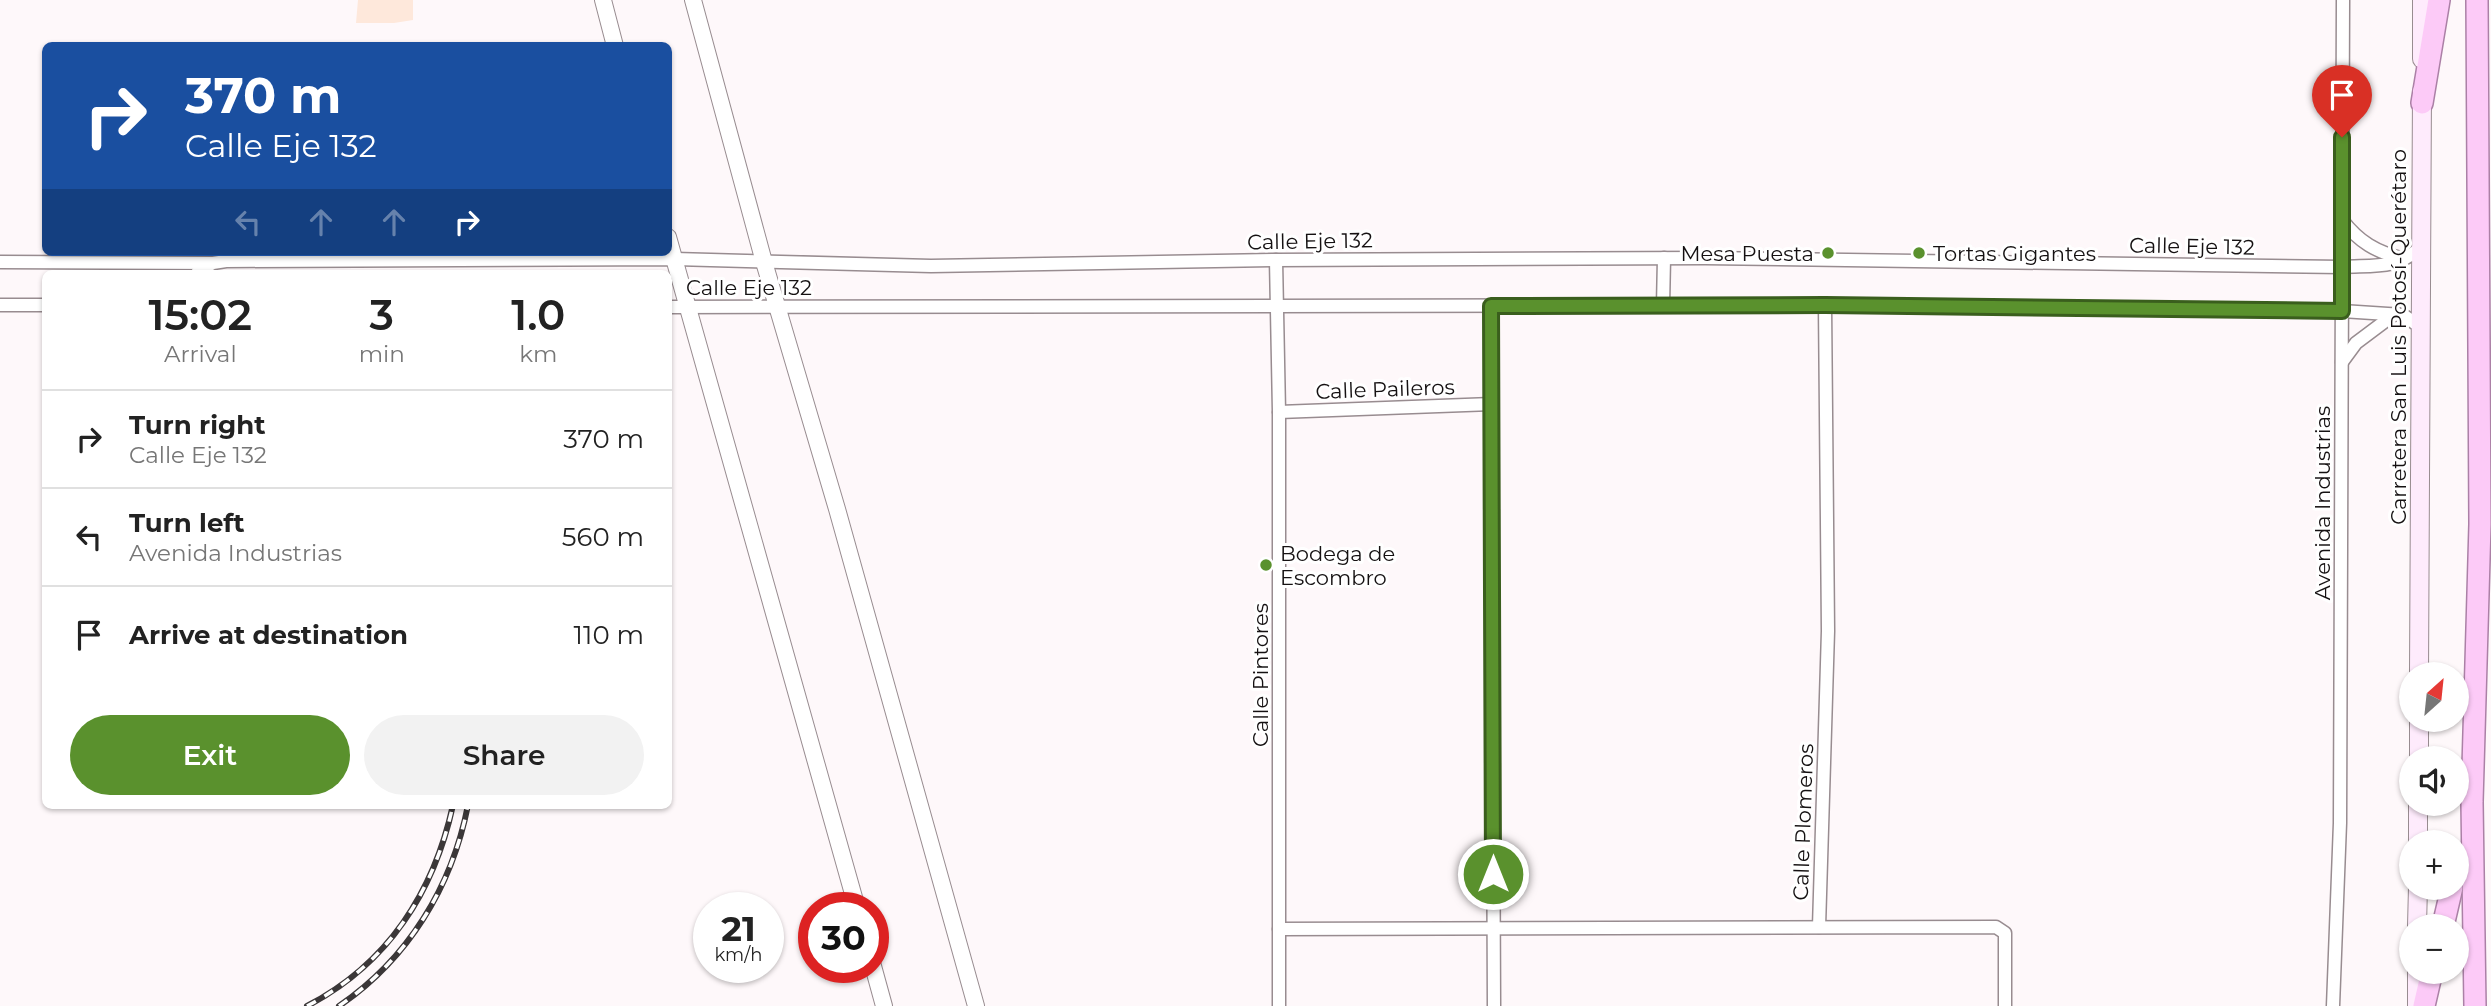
<!DOCTYPE html>
<meta charset="utf-8">
<style>
body{margin:0;font-family:Montserrat,sans-serif;background:#f2f2f2;color:#222;height:100vh;display:flex;flex-direction:column;font-size:26px;white-space:nowrap}
*{box-sizing:border-box;margin:0}
p{font-size:23px;color:#767676}
.icon{flex:none;width:38px;height:38px;fill:none;stroke:currentColor;stroke-width:2;stroke-linecap:round;stroke-linejoin:round}
.map{position:relative;flex:1;overflow:hidden}
.sheet{position:absolute;left:42px;top:270px;width:630px;height:539px;display:flex;flex-direction:column;background:#fff;border-radius:10px;box-shadow:0 2px 5px #0004}
.sheet>*{flex:none}
.banner{position:absolute;left:42px;top:42px;width:630px;height:214px;border-radius:10px;box-shadow:0 2px 5px #0004;background:#1a4fa0;color:#fff;overflow:hidden}
.needle{width:46px;rotate:27deg}
.controls{position:absolute;left:2399px;top:662px;display:grid;gap:14px}
.controls a{display:grid;place-items:center;width:70px;height:70px;border-radius:50%;background:#fff;box-shadow:0 2px 5px #0004;font-size:35px}
.speed{position:absolute;left:693px;top:892px;display:flex;gap:14px;font-size:35px;font-weight:700;text-align:center}
.speed>*{display:grid;place-content:center;width:91px;height:91px;border-radius:50%;background:#fff;box-shadow:0 2px 5px #0004;line-height:1}
.speed small{font-size:18px;font-weight:400}
.speed .limit{border:10px solid #d22;background:#fff;color:#111}
.pin{position:absolute;display:grid;place-items:center;width:60px;height:60px;color:#fff;margin:-72px -30px;border-radius:50% 50% 50% 0;rotate:-45deg;box-shadow:0 0 7px #0007}
.pin .icon{rotate:45deg}
.me{position:absolute;width:77px;margin:-38px;rotate:0deg;stroke-linejoin:round;filter:drop-shadow(0 0 5px #0008)}
.turn{display:flex;align-items:center;gap:24px;height:147px;padding:0 28px;font-size:32px}
.turn .icon{width:91px;height:91px;stroke-width:2.5}
.turn b{display:block;font-size:49px;line-height:60px}
.lanes{display:flex;align-items:center;height:66px;padding:0 28px;background:#0003;justify-content:center;gap:35px;direction:ltr}
.lanes .off{opacity:.35}
.eta{display:flex;justify-content:space-evenly;align-items:center;height:119px;text-align:center}
.eta b{font-size:42px;font-weight:600;line-height:49px}
.button{display:flex;gap:14px;margin-top:auto;padding:14px 28px}
.button a{flex:1;height:80px;border-radius:42px;background:#5a912d;color:#fff;font-size:28px;font-weight:600;line-height:80px;text-align:center}
.button a+a{background:#f2f2f2;color:#222}
ul{padding:0;list-style:none}
li{display:flex;align-items:center;gap:21px;height:98px;padding:0 28px;border-top:2px solid #e0e0e0}
li div{flex:1}
li b{display:block;font-size:26px}
li em{font-style:normal}
.map>svg:first-child{display:block}
.green{fill:#fee8db}
.lines{fill:none;stroke-linecap:round;stroke-linejoin:round}
.minor-casing{stroke:#988c90;stroke-width:15}
.tertiary-casing{stroke:#988c90;stroke-width:18}
.secondary-casing{stroke:#988c90;stroke-width:20}
.trunk-casing{stroke:#ab80a6;stroke-width:24}
.minor{stroke:#fff;stroke-width:12}
.tertiary{stroke:#fff;stroke-width:16}
.secondary{stroke:#feebfc;stroke-width:18}
.trunk{stroke:#fccaf7;stroke-width:21}
.rail-casing{stroke:#3b3738;stroke-width:6}
.rail{stroke:#fff;stroke-width:3.5;stroke-dasharray:10;stroke-linecap:butt}
.route-casing{stroke:#3a5e1d;stroke-width:18}
.route{stroke:#5a912d;stroke-width:12}
.poi-dot{fill:#5a912d;stroke:#fff;stroke-width:2.5}
.labels{text-anchor:middle;dominant-baseline:central;stroke-width:6;stroke-linejoin:round;paint-order:stroke}
.street-label{font-size:21px;fill:#151112;stroke:#fff}
.poi-label{font-size:21px;fill:#151112;stroke:#fff;text-anchor:start}
</style>
<div class="map">
<svg width="2491" height="1006" viewBox="0 0 2491 1006">
<rect width="100%" height="100%" fill="#fef8fa"/>
<path class="green" d="M358 0H413V20L394 23H356Z"/>
<g class="lines">
<g class="minor-casing">
<g id="minor">
<path d="M2342 220C2359 242 2376 252 2404 259"/>
<path d="M1276 260 1279 412V1006"/>
<path d="M0 262 212 263"/>
<path d="M197 273 213 263 226 261 675 259 931 266 1276 260 1705 258 2342 267C2374 265 2396 270 2421 247"/>
<path d="M0 305H46"/>
<path d="M1491 306 1494 1006"/>
<path d="M1663 306 1664 258"/>
<path d="M668 307 1825 305 2342 311 2403 315 2422 328"/>
<path d="M2342 362 2356 343 2396 313"/>
<path d="M1279 412 1492 404"/>
<path d="M1819 927 1828 631 1825 305"/>
<path d="M1279 929 1996 927 2005 933V1006"/>
<path d="M2333 1006 2340 823 2343 0"/>
</g>
</g>
<g class="tertiary-casing">
<g id="tertiary">
<path d="M603 0 615 46"/>
<path d="M693 0 764 262 837 509 976 1006"/>
<path d="M668 237 857 908"/>
<path d="M873 966 884 1006"/>
</g>
</g>
<g class="secondary-casing">
<g id="secondary">
<path d="M2422 59V0"/>
<path d="M2419 674 2422 91"/>
<path d="M2419 758V719"/>
<path d="M2418 842V803"/>
<path d="M2417 926 2418 887"/>
<path d="M2417 1006V971"/>
</g>
</g>
<g class="trunk-casing">
<g id="trunk">
<path d="M2422 103 2439 0"/>
<path d="M2443 926 2452 887"/>
<path d="M2424 1006 2432 971"/>
<path d="M2475 1006 2472 802 2480 524 2477 0"/>
</g>
</g>
<use href="#minor" class="minor"/>
<use href="#tertiary" class="tertiary"/>
<use href="#secondary" class="secondary"/>
<use href="#trunk" class="trunk"/>
<g class="rail-casing">
<g id="rail">
<path d="M307 1006C388 964 434 892 453 805"/>
<path d="M339 1006C408 959 452 887 468 805"/>
</g>
</g>
<use href="#rail" class="rail"/>
</g>
<g class="lines">
<g class="route-casing">
<path id="route" d="M1493 874 1491 306 1825 305 2342 311V137"/>
</g>
<use href="#route" class="route"/>
</g>
<g class="poi-dot">
<circle cx="1828" cy="253" r="7"/>
<circle cx="1919" cy="253" r="7"/>
<circle cx="1266" cy="565" r="7"/>
</g>
<g class="labels">
<g class="street-label">
<text transform="translate(1310 241) rotate(-1)">Calle Eje 132</text>
<text transform="translate(2192 246) rotate(1)">Calle Eje 132</text>
<text x="749" y="287">Calle Eje 132</text>
<text transform="translate(2398 337) rotate(-90)">Carretera San Luis Potosí-Querétaro</text>
<text transform="translate(1385 389) rotate(-2)">Calle Paileros</text>
<text transform="translate(2322 503) rotate(-90)">Avenida Industrias</text>
<text transform="translate(1260 675) rotate(-90)">Calle Pintores</text>
<text transform="translate(1803 822) rotate(-88)">Calle Plomeros</text>
</g>
<g class="poi-label">
<text x="1814" y="253" text-anchor="end">Mesa Puesta</text>
<text x="1933" y="253">Tortas Gigantes</text>
<text x="1280" y="553">Bodega de<tspan x="1280" dy="24">Escombro</tspan></text>
</g>
</g>
</svg>
<div class="controls">
<a><svg class="needle" viewBox="-14 -14 28 28"><path d="M0-13l5 13h-10z" fill="#e53935"/><path d="M0 13l5-13h-10z" fill="#767676"/></svg></a>
<a><svg class="icon" aria-label="sound" viewBox="0 0 24 24"><path d="M4 9h4l5-4v14l-5-4H4zM17 9q2 3 0 6"/></svg></a>
<a>+</a>
<a>−</a>
</div>
<div class="speed"><div>21<small>km/h</small></div><div class="limit">30</div></div>
<div class="pin" style="left:2342px;top:137px;background:#d93025"><svg class="icon" aria-label="arrive" viewBox="0 0 24 24"><path d="M6 21V4h12l-3 4 3 4H6"/></svg></div>
<svg class="me" style="left:1493px;top:874px" viewBox="-20 -20 40 40"><circle r="17" fill="#5a912d" stroke="#fff" stroke-width="3"/><path d="M0-11L8 9 0 5-8 9z" fill="#fff"/></svg>
<div class="banner">
<div class="turn"><svg class="icon" aria-label="right" viewBox="0 0 24 24"><path d="M7 20v-9h11M14 6l5 5-5 5"/></svg><div><b>370 m</b>Calle Eje 132</div></div>
<div class="lanes"><svg class="icon off" aria-label="left" viewBox="0 0 24 24"><path d="M17 20v-9H6M10 6l-5 5 5 5"/></svg><svg class="icon off" aria-label="ahead" viewBox="0 0 24 24"><path d="M12 20V5M6 11l6-6 6 6"/></svg><svg class="icon off" aria-label="ahead" viewBox="0 0 24 24"><path d="M12 20V5M6 11l6-6 6 6"/></svg><svg class="icon" aria-label="right" viewBox="0 0 24 24"><path d="M7 20v-9h11M14 6l5 5-5 5"/></svg></div>
</div>
<section class="sheet">
<div class="eta">
<div><b>15:02</b><p>Arrival</p></div>
<div><b>3</b><p>min</p></div>
<div><b>1.0</b><p>km</p></div>
</div>
<ul>
<li><svg class="icon" aria-label="right" viewBox="0 0 24 24"><path d="M7 20v-9h11M14 6l5 5-5 5"/></svg><div><b>Turn right</b><p>Calle Eje 132</p></div><em>370 m</em></li>
<li><svg class="icon" aria-label="left" viewBox="0 0 24 24"><path d="M17 20v-9H6M10 6l-5 5 5 5"/></svg><div><b>Turn left</b><p>Avenida Industrias</p></div><em>560 m</em></li>
<li><svg class="icon" aria-label="arrive" viewBox="0 0 24 24"><path d="M6 21V4h12l-3 4 3 4H6"/></svg><div><b>Arrive at destination</b></div><em>110 m</em></li>
</ul>
<div class="button"><a>Exit</a><a>Share</a></div>
</section>
</div>
